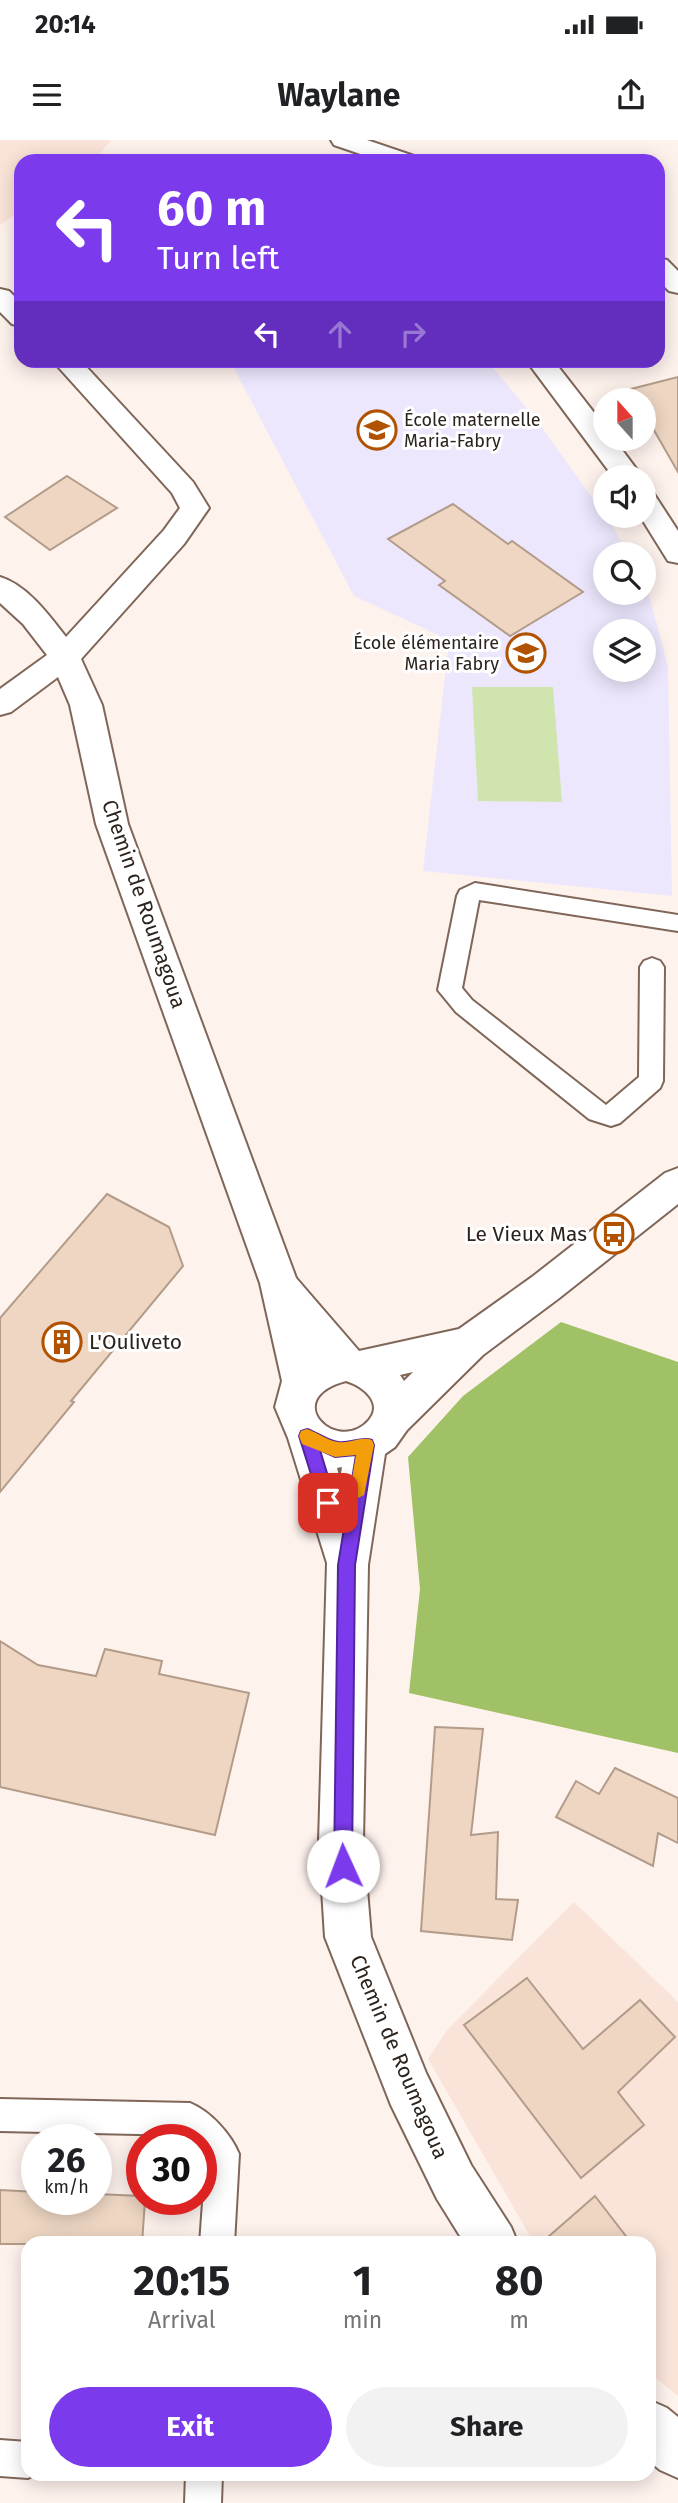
<!DOCTYPE html>
<meta charset="utf-8">
<style>
body{margin:0;font-family:"Fira Sans",sans-serif;background:#f2f2f2;color:#202124;height:100vh;display:flex;flex-direction:column;font-size:26px;white-space:nowrap}
*{box-sizing:border-box;margin:0}
p{font-size:23px;color:#757577}
.icon{flex:none;width:38px;height:38px;fill:none;stroke:currentColor;stroke-width:2;stroke-linecap:round;stroke-linejoin:round}
.map{position:relative;flex:1;overflow:hidden}
.details{position:absolute;left:21px;top:2096px;width:635px;height:245px;display:flex;flex-direction:column;background:#fff;border-radius:21px;box-shadow:0 4px 18px #0003}
.details>*{flex:none}
.hud{position:absolute;left:14px;top:14px;width:651px;height:214px;border-radius:21px;box-shadow:0 4px 18px #0003;background:#7c3aed;color:#fff;overflow:hidden}
.needle{width:46px;rotate:339deg}
.tools{position:absolute;left:593px;top:248px;display:grid;gap:14px}
.tools a{display:grid;place-items:center;width:63px;height:63px;border-radius:50%;background:#fff;box-shadow:0 4px 18px #0003;font-size:35px}
.speed{position:absolute;left:21px;top:1984px;display:flex;gap:14px;font-size:35px;font-weight:700;text-align:center}
.speed>*{display:grid;place-content:center;width:91px;height:91px;border-radius:50%;background:#fff;box-shadow:0 4px 18px #0003;line-height:1}
.speed small{font-size:18px;font-weight:400}
.speed .limit{border:10px solid #d22;background:#fff;color:#111}
.pin{position:absolute;display:grid;place-items:center;width:60px;height:60px;color:#fff;margin:-30px;border-radius:14px;box-shadow:0 4px 10px #0006}
.me{position:absolute;width:77px;margin:-38px;rotate:358deg;stroke-linejoin:round;filter:drop-shadow(0 0 5px #0008)}
.turn{display:flex;align-items:center;gap:24px;height:147px;padding:0 28px;font-size:32px}
.turn .icon{width:91px;height:91px;stroke-width:2.5}
.turn b{display:block;font-size:49px;line-height:60px}
.lanes{display:flex;align-items:center;height:66px;padding:0 28px;background:#0003;justify-content:center;gap:35px;direction:ltr}
.lanes .off{opacity:.35}
.eta{display:flex;justify-content:space-evenly;align-items:center;height:119px;text-align:center}
.eta b{font-size:42px;font-weight:700;line-height:49px}
.button{display:flex;gap:14px;margin-top:auto;padding:14px 28px}
.button a{flex:1;height:80px;border-radius:42px;background:#7c3aed;color:#fff;font-size:28px;font-weight:700;line-height:80px;text-align:center}
.button a+a{background:#f2f2f2;color:#202124}
.status{display:flex;justify-content:space-between;align-items:center;height:49px;padding:0 35px;background:#fff;direction:ltr}
.status svg{height:19px;fill:currentColor}
header{display:flex;justify-content:space-between;align-items:center;height:91px;padding:0 28px;background:#fff;font-size:32px;font-weight:700}
.map>svg:first-child{display:block}
.built{fill:#fae4d9}
.education{fill:#ede7fd;fill-rule:evenodd}
.green{fill:#d0e5ae}
.forest{fill:#a1c166}
.building{fill:#eed6c3;stroke:#b29c89;stroke-width:2}
.lines{fill:none;stroke-linecap:round;stroke-linejoin:round}
.service-casing{stroke:#7f6659;stroke-width:4}
.minor-casing{stroke:#7f6659;stroke-width:4}
.service{fill:#fff;fill-rule:evenodd}
.minor{fill:#fff;fill-rule:evenodd}
.route{fill:#7c3aed;stroke:#51269a;stroke-width:2}
.slow{fill:#f59e0b}
.labels{text-anchor:middle;dominant-baseline:central;stroke-width:6;stroke-linejoin:round;paint-order:stroke}
.far-poi-label{font-size:18px;fill:#2d231d;stroke:#fff;text-anchor:start}
.street-label{font-size:21px;fill:#2d231d;stroke:#fff}
.poi-label{font-size:21px;fill:#2d231d;stroke:#fff;text-anchor:end}
</style>
<div class="status"><b>20:14</b><svg viewBox="0 0 49 12"><path d="M0 12V9h3v3zM5 12V6h3v6zM10 12V3h3v9zM15 12V0h3v12zM26 1h20v11H26zM47 4h2v5h-2z"/></svg></div>
<header><svg class="icon" aria-label="menu" viewBox="0 0 24 24"><path d="M4 6h16M4 12h16M4 18h16"/></svg>Waylane<svg class="icon" aria-label="share" viewBox="0 0 24 24"><path d="M12 15V3M7 8l5-5 5 5M5 13v7h14v-7"/></svg></header>
<div class="map">
<svg width="678" height="2363" viewBox="0 0 678 2363">
<rect width="100%" height="100%" fill="#fef2ed"/>
<g class="built">
<path d="M0 0H111L94 21H21V71L0 85Z"/>
<path d="M574 1762 678 1862V2256L649 2233V2104L534 2103 428 1919 448 1889Z"/>
</g>
<path class="education" d="M230 221H487L535 278 612 385 628 415H606V453H644V445L648 451 668 527 672 756 423 731 449 500 354 456ZM606 492H644V530H606Z"/>
<path class="green" d="M472 547H553L562 662 478 661Z"/>
<path class="forest" d="M561 1182 678 1222V1613L409 1553 420 1449 408 1317 463 1256Z"/>
<g class="building">
<path d="M678 237V332L644 273V261H637L631 249Z"/>
<path d="M67 336 117 368 50 410 5 377Z"/>
<path d="M453 364 508 404 512 401 583 452 510 496 439 445 445 441 388 399Z"/>
<path d="M107 1054 169 1087 183 1126 71 1261 74 1262 0 1352V1178Z"/>
<path d="M0 1501 38 1525 96 1536 105 1509 162 1521 159 1534 249 1553 215 1695 0 1647Z"/>
<path d="M435 1587 483 1589 471 1695 498 1692 496 1759 518 1760 512 1800 421 1791Z"/>
<path d="M615 1628 678 1658V1703L658 1693 653 1726 556 1677 576 1641 599 1654Z"/>
<path d="M527 1838 583 1909 640 1860 675 1897 618 1952 644 1985 581 2038 464 1885Z"/>
<path d="M0 2050 37 2052V2060H96V2054L142 2056V2060H145L142 2104H0Z"/>
<path d="M595 2056 632 2104H540Z"/>
</g>
<g class="lines">
<g class="service-casing">
<g id="service">
<path d="M475 743 678 775V791L479 760 462 848 472 860 606 965 639 937 640 827 644 821 652 818 660 821 664 827 663 941 660 948 620 983 611 986 589 979 456 872 438 850 457 756 460 750Z"/>
<path d="M0 1959 190 1963C210 1971 231 1994 239 2014L234 2104H200L206 2020 201 2015V2000H188L183 1995 0 1991Z"/>
<path d="M0 2300 28 2302V2334H36L28 2338 0 2336Z"/>
<path d="M186 2334H222L221 2363H185Z"/>
</g>
</g>
<g class="minor-casing">
<g id="minor">
<path d="M331 0H367L414 16 417 21H381L334 5Z"/>
<path d="M658 118 667 120 678 131V153L669 151 658 140Z"/>
<path d="M0 149 9 151 21 163V186L12 184 0 172Z"/>
<path d="M52 220H80L193 342 209 368 184 404 81 519 102 565 128 684 296 1138 359 1211 459 1189 532 1137 665 1033 678 1028V1064L558 1159 483 1215 407 1290 395 1307 385 1314 368 1425 363 1702 371 1797 426 1933 471 2025 511 2087 518 2104H465L437 2059 391 1965 325 1797 319 1702 327 1423 288 1298 275 1267 282 1241 260 1143 96 684 70 565 58 537 11 572 0 575V549L47 515 23 484 0 463V437C27 445 49 475 66 497L164 390 180 368 172 353ZM413 1232 404 1241 400 1235ZM346 1241C362 1246 384 1262 369 1280 338 1316 278 1259 346 1241ZM342 1327 340 1339 337 1328Z"/>
<path d="M526 220H553L606 288V299H614L643 338H614Z"/>
<path d="M644 351 654 354 678 391V423L668 421 640 376H644Z"/>
<path d="M649 2260 667 2268 678 2277V2338L660 2330 649 2321Z"/>
</g>
</g>
<use href="#service" class="service"/>
<use href="#minor" class="minor"/>
</g>
<path class="route" d="M307 1289C317 1292 328 1301 338 1302 350 1304 361 1296 372 1300L374 1305 355 1425 352 1726 349 1732 343 1735 336 1732 334 1726 338 1425 356 1315 335 1317 320 1310 336 1363 334 1369 328 1371 322 1369 299 1296 301 1291Z"/>
<path class="slow" d="M307 1289C317 1292 328 1301 338 1302 350 1304 361 1296 372 1300L374 1305 364 1355 358 1358 353 1355 350 1350 356 1315 335 1317 302 1304 299 1296 301 1291Z"/>
<defs>
<g id="school-ring" transform="scale(2.0125)"><circle r="9.5" fill="#fff" stroke="#b05200" stroke-width="1.5"/><path d="M0-5L7-2L0 1L-7-2ZM-4 1L0 2.5L4 1V4Q0 6-4 4Z" fill="#b05200"/></g>
<g id="bus-ring" transform="scale(2.0125)"><circle r="9.5" fill="#fff" stroke="#b05200" stroke-width="1.5"/><path d="M-5-6H5V4H4V6H2V4H-2V6H-4V4H-5ZM-3.5-4V0h7V-4ZM-3.5 1.2v1.5H-2V1.2ZM2 1.2v1.5H3.5V1.2Z" fill="#b05200"/></g>
<g id="building-ring" transform="scale(2.0125)"><circle r="9.5" fill="#fff" stroke="#b05200" stroke-width="1.5"/><path d="M-4-6H4V6H1V3H-1V6H-4ZM-2.5-4.3h1.7v1.8h-1.7ZM.8-4.3h1.7v1.8H.8ZM-2.5-1h1.7V.8h-1.7ZM.8-1h1.7V.8H.8Z" fill="#b05200"/></g>
</defs>
<g fill-rule="evenodd">
<use href="#school-ring" x="377" y="290"/>
<use href="#school-ring" x="526" y="513"/>
<use href="#bus-ring" x="614" y="1094"/>
<use href="#building-ring" x="62" y="1202"/>
</g>
<g class="labels">
<g class="far-poi-label">
<text x="404" y="280">École maternelle<tspan x="404" dy="21">Maria-Fabry</tspan></text>
<text x="499" y="503" text-anchor="end">École élémentaire<tspan x="499" dy="21">Maria Fabry</tspan></text>
</g>
<g class="street-label">
<text transform="translate(144 764) rotate(71)">Chemin de Roumagoua</text>
<text transform="translate(399 1917) rotate(67)">Chemin de Roumagoua</text>
</g>
<g class="poi-label">
<text x="587" y="1094">Le Vieux Mas</text>
<text x="89" y="1202" text-anchor="start">L'Ouliveto</text>
</g>
</g>
</svg>
<div class="tools">
<a><svg class="needle" viewBox="-14 -14 28 28"><path d="M0-13l5 13h-10z" fill="#e53935"/><path d="M0 13l5-13h-10z" fill="#757577"/></svg></a>
<a><svg class="icon" aria-label="sound" viewBox="0 0 24 24"><path d="M4 9h4l5-4v14l-5-4H4zM17 9q2 3 0 6"/></svg></a>
<a><svg class="icon" aria-label="search" viewBox="0 0 24 24"><circle cx="10" cy="10" r="6"/><path d="M15 15l6 6"/></svg></a>
<a><svg class="icon" aria-label="layers" viewBox="0 0 24 24"><path d="M12 4l9 5-9 5-9-5zM3 14l9 5 9-5"/></svg></a>
</div>
<div class="speed"><div>26<small>km/h</small></div><div class="limit">30</div></div>
<div class="pin" style="left:328px;top:1363px;background:#d93025"><svg class="icon" aria-label="arrive" viewBox="0 0 24 24"><path d="M6 21V4h12l-3 4 3 4H6"/></svg></div>
<svg class="me" style="left:343px;top:1726px" viewBox="-20 -20 40 40"><circle r="19" fill="#fff"/><path d="M0-13L10 11 0 6-10 11z" fill="#7c3aed"/></svg>
<div class="hud">
<div class="turn"><svg class="icon" aria-label="left" viewBox="0 0 24 24"><path d="M17 20v-9H6M10 6l-5 5 5 5"/></svg><div><b>60 m</b>Turn left</div></div>
<div class="lanes"><svg class="icon" aria-label="left" viewBox="0 0 24 24"><path d="M17 20v-9H6M10 6l-5 5 5 5"/></svg><svg class="icon off" aria-label="ahead" viewBox="0 0 24 24"><path d="M12 20V5M6 11l6-6 6 6"/></svg><svg class="icon off" aria-label="right" viewBox="0 0 24 24"><path d="M7 20v-9h11M14 6l5 5-5 5"/></svg></div>
</div>
<section class="details">
<div class="eta">
<div><b>20:15</b><p>Arrival</p></div>
<div><b>1</b><p>min</p></div>
<div><b>80</b><p>m</p></div>
</div>
<div class="button"><a>Exit</a><a>Share</a></div>
</section>
</div>
